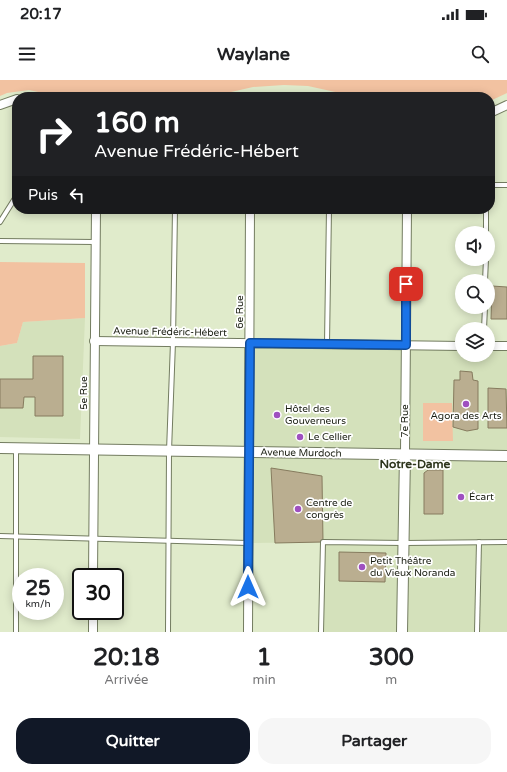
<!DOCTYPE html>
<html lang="fr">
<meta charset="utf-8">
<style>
body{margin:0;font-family:"Varela Round",sans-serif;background:#f6f6f6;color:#202124;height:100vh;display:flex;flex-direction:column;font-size:15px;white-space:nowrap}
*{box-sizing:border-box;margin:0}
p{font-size:13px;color:#757577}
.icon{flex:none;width:22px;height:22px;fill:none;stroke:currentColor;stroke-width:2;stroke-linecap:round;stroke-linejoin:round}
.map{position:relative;height:552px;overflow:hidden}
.details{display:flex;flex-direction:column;background:#fff;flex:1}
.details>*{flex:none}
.banner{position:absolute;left:12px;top:12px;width:483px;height:122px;border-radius:16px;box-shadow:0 2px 10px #0003;background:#202124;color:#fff;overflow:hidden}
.controls{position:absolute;left:455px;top:146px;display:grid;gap:8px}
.controls a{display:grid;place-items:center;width:40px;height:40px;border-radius:50%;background:#fff;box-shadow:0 2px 10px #0003;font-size:20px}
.speed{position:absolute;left:12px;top:488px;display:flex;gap:8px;font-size:20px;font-weight:700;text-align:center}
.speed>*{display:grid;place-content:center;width:52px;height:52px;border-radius:50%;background:#fff;box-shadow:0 2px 10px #0003;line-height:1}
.speed small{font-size:10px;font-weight:400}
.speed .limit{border:2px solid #111;border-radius:6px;background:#fff;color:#111}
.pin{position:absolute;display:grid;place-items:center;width:34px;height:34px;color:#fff;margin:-17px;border-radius:8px;box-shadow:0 2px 6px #0006}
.me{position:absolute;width:44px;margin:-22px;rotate:0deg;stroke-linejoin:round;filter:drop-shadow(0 0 3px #0008)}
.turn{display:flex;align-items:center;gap:14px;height:84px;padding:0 16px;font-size:18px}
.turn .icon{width:52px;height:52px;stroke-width:2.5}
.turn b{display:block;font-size:28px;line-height:34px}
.then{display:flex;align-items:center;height:38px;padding:0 16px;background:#0003;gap:8px;font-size:15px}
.eta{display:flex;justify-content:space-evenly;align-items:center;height:68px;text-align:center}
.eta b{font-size:24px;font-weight:700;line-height:28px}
.action{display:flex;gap:8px;margin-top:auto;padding:8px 16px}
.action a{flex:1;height:46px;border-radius:16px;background:#111827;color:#fff;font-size:16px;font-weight:700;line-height:46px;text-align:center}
.action a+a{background:#f6f6f6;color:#202124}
.status{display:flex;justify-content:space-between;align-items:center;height:28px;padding:0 20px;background:#fff;direction:ltr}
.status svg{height:11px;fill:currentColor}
header{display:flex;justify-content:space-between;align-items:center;height:52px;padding:0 16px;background:#fff;font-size:18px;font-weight:700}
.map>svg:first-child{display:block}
.built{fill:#d4e1bb}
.green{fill:#f2c2a1}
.building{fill:#baae90;stroke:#867b5e}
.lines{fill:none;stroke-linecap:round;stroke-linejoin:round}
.service-casing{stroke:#737c60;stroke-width:6}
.minor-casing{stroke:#737c60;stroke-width:10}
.tertiary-casing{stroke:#737c60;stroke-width:12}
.service{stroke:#fff;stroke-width:4}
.minor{stroke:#fff;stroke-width:8}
.tertiary{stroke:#fff;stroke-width:10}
.route-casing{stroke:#114b97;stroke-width:10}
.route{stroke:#1a73e8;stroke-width:7}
.poi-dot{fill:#9f50c0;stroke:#fff;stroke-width:1.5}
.labels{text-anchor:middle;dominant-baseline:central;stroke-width:3.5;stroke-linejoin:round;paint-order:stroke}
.street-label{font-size:10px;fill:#191d11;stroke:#fff}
.poi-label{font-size:10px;fill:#191d11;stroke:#fff;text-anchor:start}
.quarter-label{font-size:12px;font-weight:bold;fill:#2d351c;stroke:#fff}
</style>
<div class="status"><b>20:17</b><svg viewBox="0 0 49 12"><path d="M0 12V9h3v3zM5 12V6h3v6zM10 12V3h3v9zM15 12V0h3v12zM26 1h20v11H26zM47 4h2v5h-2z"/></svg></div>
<header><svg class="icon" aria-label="menu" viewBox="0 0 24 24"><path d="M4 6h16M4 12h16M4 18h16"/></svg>Waylane<svg class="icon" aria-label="search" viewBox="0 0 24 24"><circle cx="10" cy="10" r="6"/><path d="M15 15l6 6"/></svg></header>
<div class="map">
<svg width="507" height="552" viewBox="0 0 507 552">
<rect width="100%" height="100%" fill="#e0ebcb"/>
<g class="built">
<path d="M85 238 80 359 0 357V266L17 263 23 242Z"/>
<path d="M250 263 462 266V275H488V266H507V552H321L323 462 248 463Z"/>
</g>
<g class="green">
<path d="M0 0H507V13L490 21V17H358L308 6 284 5 253 7 209 17H61L29 10 7 13 0 16Z"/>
<path d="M0 182 85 183V238L23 242 17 263 0 266Z"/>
<path d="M423 323H452L453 361H423Z"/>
</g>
<g class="building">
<path d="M492 206 507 207V239H491Z"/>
<path d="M33 276H63V336H35V317H24L23 328H0V299H33Z"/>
<path d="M460 291 472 292 473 300 478 301V349L467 351 453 347 454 300H460Z"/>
<path d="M488 308 506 309 507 348H488Z"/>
<path d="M271 388 322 396 323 462 275 463Z"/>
<path d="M428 390H443V434H424V393Z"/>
<path d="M339 472 386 473 385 502 339 501Z"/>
</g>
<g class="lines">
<g class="service-casing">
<g id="service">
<path d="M490 105H507"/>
<path d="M0 142 17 115"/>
<path d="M486 153V129"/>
<path d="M0 161 95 162"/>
<path d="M485 201 486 179"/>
<path d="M484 249 485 227"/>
<path d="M327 264 329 129"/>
<path d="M0 456 248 463"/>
<path d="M16 552V369"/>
<path d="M168 552 169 371 173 262 175 129"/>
<path d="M321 552 323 462 404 463 507 462"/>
<path d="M477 552 479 462"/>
</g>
</g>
<g class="minor-casing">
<g id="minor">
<path d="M284 17H298"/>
<path d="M0 25 17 19"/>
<path d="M490 33 507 25"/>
<path d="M94 261 462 266"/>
<path d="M488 266H507"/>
<path d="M405 374 407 129"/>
<path d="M93 497 96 129"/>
<path d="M93 552V531"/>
<path d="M248 552 250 129"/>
</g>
</g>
<g class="tertiary-casing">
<g id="tertiary">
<path d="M0 368 507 376"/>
<path d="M402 552 405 374"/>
</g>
</g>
<use href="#service" class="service"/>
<use href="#minor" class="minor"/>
<use href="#tertiary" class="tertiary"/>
</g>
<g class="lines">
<g class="route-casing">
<path id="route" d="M248 507 250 263 406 265V204"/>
</g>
<use href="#route" class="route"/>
</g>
<g class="poi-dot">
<circle cx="466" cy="324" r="4"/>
<circle cx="277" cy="335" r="4"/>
<circle cx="300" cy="357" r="4"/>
<circle cx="461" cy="417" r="4"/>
<circle cx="298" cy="429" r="4"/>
<circle cx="362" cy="487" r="4"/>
</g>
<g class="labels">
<g class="street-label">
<text transform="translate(240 232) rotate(-90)">6e Rue</text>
<text transform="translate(170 252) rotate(1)">Avenue Frédéric-Hébert</text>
<text transform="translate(84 313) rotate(-90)">5e Rue</text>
<text transform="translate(405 341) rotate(-90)">7e Rue</text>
<text transform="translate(301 373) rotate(1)">Avenue Murdoch</text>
</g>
<g class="poi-label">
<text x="285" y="329">Hôtel des<tspan x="285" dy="12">Gouverneurs</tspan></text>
<text x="466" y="336" text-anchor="middle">Agora des Arts</text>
<text x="308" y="357">Le Cellier</text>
<text x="469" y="417">Écart</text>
<text x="306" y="423">Centre de<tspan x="306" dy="12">congrès</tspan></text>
<text x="370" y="481">Petit Théâtre<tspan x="370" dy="12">du Vieux Noranda</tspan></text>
</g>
<g class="quarter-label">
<text x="415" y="384">Notre-Dame</text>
</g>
</g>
</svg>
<div class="controls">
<a><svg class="icon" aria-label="sound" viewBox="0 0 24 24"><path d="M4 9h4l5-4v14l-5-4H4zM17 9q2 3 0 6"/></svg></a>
<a><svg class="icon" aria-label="search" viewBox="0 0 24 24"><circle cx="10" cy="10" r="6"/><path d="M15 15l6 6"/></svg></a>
<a><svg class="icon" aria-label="layers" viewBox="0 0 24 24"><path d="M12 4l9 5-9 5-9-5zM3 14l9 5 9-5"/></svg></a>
</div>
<div class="speed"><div>25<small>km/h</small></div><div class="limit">30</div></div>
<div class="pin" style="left:406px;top:204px;background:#d93025"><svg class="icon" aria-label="arrive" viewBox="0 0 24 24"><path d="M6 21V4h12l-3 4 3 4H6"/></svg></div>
<svg class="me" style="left:248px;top:507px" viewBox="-20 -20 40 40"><path d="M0-17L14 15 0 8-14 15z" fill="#1a73e8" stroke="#fff" stroke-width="4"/></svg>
<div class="banner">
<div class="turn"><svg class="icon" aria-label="right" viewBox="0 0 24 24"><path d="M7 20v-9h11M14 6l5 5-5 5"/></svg><div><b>160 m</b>Avenue Frédéric-Hébert</div></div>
<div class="then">Puis<svg class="icon" aria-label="left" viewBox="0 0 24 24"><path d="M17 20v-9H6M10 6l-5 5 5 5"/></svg></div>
</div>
</div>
<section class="details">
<div class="eta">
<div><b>20:18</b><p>Arrivée</p></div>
<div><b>1</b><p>min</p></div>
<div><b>300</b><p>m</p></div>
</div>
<div class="action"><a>Quitter</a><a>Partager</a></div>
</section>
